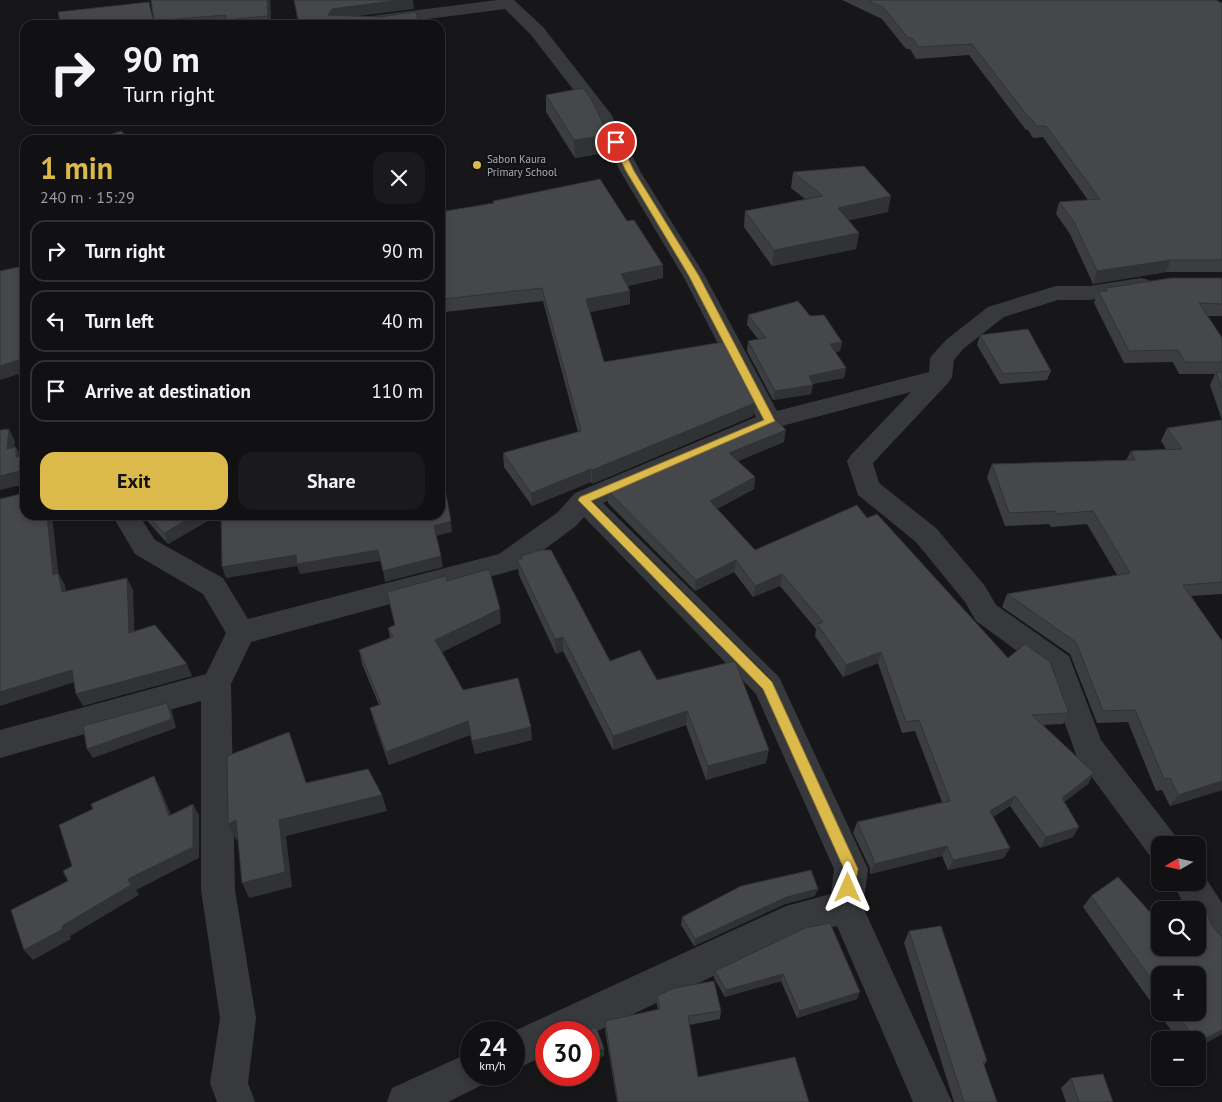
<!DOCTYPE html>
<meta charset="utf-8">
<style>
body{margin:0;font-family:"PT Sans",sans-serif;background:#1a1a1c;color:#f1f3f6;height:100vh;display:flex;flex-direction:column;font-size:19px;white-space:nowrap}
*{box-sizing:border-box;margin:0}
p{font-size:16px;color:#9c9da0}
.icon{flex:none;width:28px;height:28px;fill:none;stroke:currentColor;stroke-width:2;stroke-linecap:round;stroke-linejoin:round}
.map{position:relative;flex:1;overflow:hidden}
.drawer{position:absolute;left:20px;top:135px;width:425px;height:385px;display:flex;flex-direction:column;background:#111113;border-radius:15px;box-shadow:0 2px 8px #0003,0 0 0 1px #303133}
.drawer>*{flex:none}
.guide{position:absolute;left:20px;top:20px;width:425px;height:105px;border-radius:15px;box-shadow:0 2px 8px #0003,0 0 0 1px #303133;background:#111113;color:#f1f3f6;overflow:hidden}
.needle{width:32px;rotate:261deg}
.controls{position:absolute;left:1151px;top:836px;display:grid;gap:10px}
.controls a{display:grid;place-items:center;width:55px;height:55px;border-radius:10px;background:#111113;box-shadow:0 2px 8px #0003,0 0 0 1px #303133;font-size:25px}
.speed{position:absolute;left:460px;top:1021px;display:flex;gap:10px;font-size:25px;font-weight:700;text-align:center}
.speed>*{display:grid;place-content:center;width:65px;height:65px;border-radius:50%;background:#111113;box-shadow:0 2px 8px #0003,0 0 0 1px #303133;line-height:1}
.speed small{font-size:12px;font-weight:400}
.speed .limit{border:8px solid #d22;background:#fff;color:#111}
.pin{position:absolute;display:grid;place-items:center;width:42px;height:42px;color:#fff;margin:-21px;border:2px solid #fff;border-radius:50%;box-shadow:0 1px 5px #0007}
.me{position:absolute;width:55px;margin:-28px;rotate:0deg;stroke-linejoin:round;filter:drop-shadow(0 0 4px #0008)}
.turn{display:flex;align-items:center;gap:18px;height:105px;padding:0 20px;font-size:22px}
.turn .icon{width:65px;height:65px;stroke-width:2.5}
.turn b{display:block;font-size:35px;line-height:42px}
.round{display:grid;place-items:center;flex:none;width:52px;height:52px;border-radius:15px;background:#1a1a1c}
.summary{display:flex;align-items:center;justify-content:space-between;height:85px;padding:0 20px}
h1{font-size:30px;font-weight:700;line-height:38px;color:#dcb94b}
.action{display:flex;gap:10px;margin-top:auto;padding:10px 20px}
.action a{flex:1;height:58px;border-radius:15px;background:#dcb94b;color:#111;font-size:20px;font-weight:700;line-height:58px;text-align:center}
.action a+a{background:#1a1a1c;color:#f1f3f6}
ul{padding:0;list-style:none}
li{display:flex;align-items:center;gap:15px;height:62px;margin:0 10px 8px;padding:0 10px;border:2px solid #303133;border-radius:15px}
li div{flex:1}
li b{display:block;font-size:19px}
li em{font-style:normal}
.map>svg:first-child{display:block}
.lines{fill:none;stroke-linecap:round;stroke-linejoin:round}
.minor{fill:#38393d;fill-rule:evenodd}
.wall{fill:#3c3d40;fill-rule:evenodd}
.shaded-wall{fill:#313234}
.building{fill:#46474b;stroke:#313234}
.route{fill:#dcb94b;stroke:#8f7831}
.poi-dot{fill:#dcb94b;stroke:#121214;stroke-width:2}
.labels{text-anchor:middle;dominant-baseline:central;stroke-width:4;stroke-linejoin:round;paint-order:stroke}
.far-poi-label{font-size:11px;fill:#abadb7;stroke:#121214;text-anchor:start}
</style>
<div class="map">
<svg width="1222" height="1102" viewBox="0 0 1222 1102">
<rect width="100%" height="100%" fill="#171719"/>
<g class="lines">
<g class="minor">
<path d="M497 0H514L543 27 611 114 640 171 705 276 777 411 929 372 930 358 934 353 947 339 988 307 1056 286H1089L1141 278 1149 280 1152 285 1149 290 1141 292 1089 300H1058L1004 317 963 349 954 360 952 377 948 383 873 463 879 483 936 528 985 586 996 605 1069 656 1101 740 1174 834 1179 845H1160V860L1150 856 1077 757 1046 672 976 621 965 602 916 542 858 495 847 461 851 455 911 392 778 427 603 503 779 677 868 869 863 907 952 1102H913L837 926 802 934 589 1035V1032H546V1055L514 1070 512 1032 786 906 831 894 834 869 756 694 584 517 576 526 518 569 251 642 231 684 235 890 256 1018 248 1083 255 1102H217L210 1083 220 1018 201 890V701L0 758V730L206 674 226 633 203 594 135 554 112 515H139L155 540 223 578 248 619 499 554 558 512 575 493 756 417 683 276 620 171 593 115 531 35 505 9 381 25H332L334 21 340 20Z"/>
<path d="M1198 869 1201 871 1222 903V951C1202 943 1198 931 1198 910H1187L1172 882H1198Z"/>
<path d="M471 1052V1075H488L484 1084 448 1102H387L392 1088Z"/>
</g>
</g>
<g class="wall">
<path d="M151 0H270L271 25H61L153 16Z"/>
<path d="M842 0H1217L1219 2 1222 3V272H1166L1093 284 1070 234 1056 214 1059 202 1088 200 1043 137 1033 138 1028 130H1026L969 55 916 59 910 49H906L882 19Z"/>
<path d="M546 95 609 152 575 158 546 112Z"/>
<path d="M793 172 888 212 849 220 859 233 856 249 772 266 744 227 745 211 805 199 791 188Z"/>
<path d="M493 201 627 221 663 265V278L628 286 630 291V304L590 312 604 362 753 416 592 484 591 482 532 506 504 467 503 453 578 432 543 301 445 312 440 280 493 203Z"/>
<path d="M1222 278V316H1208L1222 338V420L1210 385 1215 374H1179L1173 362 1124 363 1094 303 1098 291H1104L1106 288Z"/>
<path d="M748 315 810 316 842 342 840 351 835 352 846 368 844 378 812 384 811 394 773 400 747 351 748 341 758 339 747 325Z"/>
<path d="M980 335 1051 371 1047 380 1000 384 977 345Z"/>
<path d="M1222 420V594L1191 596 1222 641V790L1170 806 1162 790 1156 791 1128 722 1097 723 1070 654 1002 607 1007 594 1117 575 1087 524 1051 527 1049 524 1005 526 987 477 992 464 1126 460 1131 451 1166 449 1161 441 1167 428Z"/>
<path d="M784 442 738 461 755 477 754 489 717 509 755 550 867 518 1008 658 1069 713 1063 724 1043 725 1094 773 1088 784 1064 802 1079 827 1073 837 1040 848 1010 806 993 817 1004 858 948 870 942 856 870 874V868L853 833 857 822 942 802 915 731 902 733 878 663 843 677 815 636 816 629 780 586 753 597 734 572 695 591 608 503V491Z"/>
<path d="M142 515H218L168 544Z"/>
<path d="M521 556 610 661 657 680 766 763 706 780 686 725 613 750 563 651 556 654 519 575 517 560 521 559Z"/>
<path d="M447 581 501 623 442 652 463 690 532 740 475 754 470 735 389 765 374 722 370 708 379 705 362 664 359 650 390 638 388 628 395 625Z"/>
<path d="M815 896 785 904 694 946 681 925 682 917Z"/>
<path d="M1091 896 1151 913 1211 925 1222 1034 1198 1047V1040H1178L1083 907ZM1160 975 1198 1012H1160Z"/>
<path d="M805 928 857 999 797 1018 781 981 725 997 714 978 715 971Z"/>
<path d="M909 931 987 1061 984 1065 997 1102H954L904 943Z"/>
<path d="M657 996 721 1011 720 1019 689 1025 698 1077 809 1102H617L605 1030V1021L658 1009 657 1005Z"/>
<path d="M1071 1078 1113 1102H1066L1061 1088Z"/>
</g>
<g class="shaded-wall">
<path d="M267 0H270L271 25H269L268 16Z"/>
<path d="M401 0H413L414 9 334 19 328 15 332 9Z"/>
<path d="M414 20H418L419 25H414Z"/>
<path d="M609 135V152L575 158 574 140Z"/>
<path d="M891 196 888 212 836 223 838 208Z"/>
<path d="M859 233 856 249 772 266 774 250Z"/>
<path d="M1171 260 1166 272 1093 284 1097 271Z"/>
<path d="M663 265V278L621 287V274Z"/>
<path d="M630 291V304L586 313V299Z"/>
<path d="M842 342 840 351 829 353 830 344Z"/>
<path d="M25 358V372L0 380V366Z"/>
<path d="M846 368 844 378 807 385 809 376Z"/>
<path d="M813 385 811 394 773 400 775 391Z"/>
<path d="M755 403 753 416 592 484V470Z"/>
<path d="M9 429 15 441 13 461 7 449Z"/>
<path d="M786 430 784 442 728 465 729 453Z"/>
<path d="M16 447 23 459 16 457Z"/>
<path d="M591 469V482L532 506 531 493Z"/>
<path d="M20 471 25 484 0 490V476Z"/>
<path d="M755 477 754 489 709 513 710 501Z"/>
<path d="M47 515H52L60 587 53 575Z"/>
<path d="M195 515H218L168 544 164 533Z"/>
<path d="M451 521 452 532 436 536 434 526Z"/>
<path d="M378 550 380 561 300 574 297 566 226 578 222 567 296 555Z"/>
<path d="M441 556 443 567 385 582 383 571Z"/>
<path d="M736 560 734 572 695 591 696 580Z"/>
<path d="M58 573 65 585 68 604 62 592Z"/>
<path d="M782 574 780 586 753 597 755 586Z"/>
<path d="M127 578 133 590 135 645 129 633Z"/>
<path d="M500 609 501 623 438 654 435 640Z"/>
<path d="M563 637V651L556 654 555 639Z"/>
<path d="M881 652 878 663 843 677 846 665Z"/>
<path d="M187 664 192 676 83 706 76 694Z"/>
<path d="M72 670 78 681 0 706V692Z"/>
<path d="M167 703 172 711 176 728 93 758 87 749Z"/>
<path d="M687 711 686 725 613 750V736Z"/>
<path d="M468 721 470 735 389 765 386 752Z"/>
<path d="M531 727 532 740 475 754 472 741Z"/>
<path d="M769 750 766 763 706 780 708 766Z"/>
<path d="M1094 773 1088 784 1055 808 1062 798Z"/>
<path d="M154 776 160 788 176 827 169 816Z"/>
<path d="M1222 781V790L1170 806 1178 795Z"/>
<path d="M382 795 387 811 286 836 292 887 249 898 242 883 279 820Z"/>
<path d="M1015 796 1010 806 985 822 990 811Z"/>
<path d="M193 804 199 815V858L136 890 139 895 70 936 71 939 33 960 24 950 62 926 128 879Z"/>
<path d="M236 820 243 836 236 840 228 824Z"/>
<path d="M1079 827 1073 837 1040 848 1046 837Z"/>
<path d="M947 846 942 856 870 874 874 864Z"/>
<path d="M1010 848 1004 858 948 870 953 860Z"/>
<path d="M818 889 815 896 785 904 694 946 695 939 787 897Z"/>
<path d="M783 974 781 981 725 997 726 990Z"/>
<path d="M860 992 857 999 797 1018 799 1011Z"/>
<path d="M1222 1030V1034L1198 1047V1042Z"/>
<path d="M604 1049V1056L589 1061V1054Z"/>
</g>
<g class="building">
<path d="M151 0H267L268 16 226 20V15L154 21Z"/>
<path d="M294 0H401L332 9 328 15 379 17 416 12 418 20H414L415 25H299Z"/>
<path d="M867 0H1217L1219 2 1222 3V260H1171L1097 271 1074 222 1059 202 1100 199 1046 126H1036L1031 118H1029L972 44 919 47 912 38H908L884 8Z"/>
<path d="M149 2 154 25H61L58 12Z"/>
<path d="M583 88 591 99 609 135 574 140 546 95Z"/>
<path d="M121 131 131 140H94Z"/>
<path d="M365 137 366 140H352Z"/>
<path d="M864 166 891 196 838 208 859 233 774 250 745 211 823 196 793 172Z"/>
<path d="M600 179 627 221 634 220 663 265 621 274 630 291 586 299 604 362 723 342 755 403 592 470 591 469 531 493 503 453 581 431 542 288 443 299 440 278V212L494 203 493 201Z"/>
<path d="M23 266 25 270V358L0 366V271Z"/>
<path d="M1171 278H1222V304L1199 303 1222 338V362H1185L1178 350 1129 351 1098 291H1107L1106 288Z"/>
<path d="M798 301 810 316 824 315 842 342 830 344 846 368 809 376 813 385 775 391 748 341 766 338 748 315Z"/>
<path d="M1028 329 1051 371 1003 374 980 335Z"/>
<path d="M1216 372H1222V388Z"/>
<path d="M775 419 786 430 729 453 755 477 710 501 755 550 857 505 867 518 877 514 1008 658 1025 644 1050 662 1069 713 1032 715 1094 773 1062 798 1079 827 1046 837 1015 796 990 811 1010 848 953 860 947 846 874 864 873 858 857 822 950 801 919 720 906 722 881 652 846 665 817 624 823 622 782 574 755 586 736 560 696 580 608 491Z"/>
<path d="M1222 420V582L1183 585 1222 641V781L1178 795 1170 778 1164 779 1135 710 1103 711 1076 642 1007 594 1130 573 1093 511 1056 514 1055 511 1009 513 992 464 1135 460 1131 451 1182 449 1167 428Z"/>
<path d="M9 429 7 449 16 447V457L25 455V515H47L53 575 58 573 62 592 127 578 129 633 155 625 187 664 76 694 72 670 0 692V499L20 494V471L0 476V430Z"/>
<path d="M440 462 451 521 434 526 441 556 383 571 378 550 297 564 296 555 222 567 221 515H440Z"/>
<path d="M147 515H195L164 533Z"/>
<path d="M540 550H551L610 661 640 650 657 680 735 661 769 750 708 766 687 711 613 736 563 637 555 639 517 560 522 559 521 556Z"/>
<path d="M489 569 500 609 435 640 463 690 518 678 531 727 472 741 468 721 386 752 370 708 381 704 359 650 393 637 388 628 395 625 387 592 446 576 447 581Z"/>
<path d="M167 703 172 719 87 749 83 726Z"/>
<path d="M289 732 306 783 368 769 382 795 279 820 285 872 242 883 236 820 228 824 227 756Z"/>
<path d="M154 776 169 816 193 804V847L128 879 131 885 62 926 63 929 24 950 11 910 68 881 63 871 72 866 59 825 93 809 91 804Z"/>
<path d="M811 870 818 889 787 897 695 939 682 917 741 886Z"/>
<path d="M1118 877 1151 913 1160 912V948H1198V910H1177L1206 907 1211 925 1222 937V1030L1198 1042V1040H1196L1176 1012H1198V975H1160V991L1091 896Z"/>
<path d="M830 923 860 992 799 1011 783 974 726 990 715 971 805 928Z"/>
<path d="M941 926 987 1061 983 1062 997 1102H964L909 931Z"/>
<path d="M714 981 721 1011 688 1016 698 1077 795 1057 809 1102H618L605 1021 660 1009 657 996 674 988Z"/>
<path d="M561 1027H587L588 1030 596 1027 604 1049 589 1054V1032H554L553 1030Z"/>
<path d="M1103 1074 1113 1102H1079L1071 1078Z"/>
</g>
<path class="route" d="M616 140 620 142 634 171 699 276 775 421 591 501 772 682 858 869 854 893 848 895 843 893 841 888 844 869 763 689 578 500 580 497 764 420 689 276 626 171 612 142Z"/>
<circle class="poi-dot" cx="477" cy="165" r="5"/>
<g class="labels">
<g class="far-poi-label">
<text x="487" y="159">Sabon Kaura<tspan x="487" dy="13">Primary School</tspan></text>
</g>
</g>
</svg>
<div class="controls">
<a><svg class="needle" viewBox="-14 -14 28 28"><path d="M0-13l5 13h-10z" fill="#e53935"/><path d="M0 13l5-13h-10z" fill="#9c9da0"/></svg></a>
<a><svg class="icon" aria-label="search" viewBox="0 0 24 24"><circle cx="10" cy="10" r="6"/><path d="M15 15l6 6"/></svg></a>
<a>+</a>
<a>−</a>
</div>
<div class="speed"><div>24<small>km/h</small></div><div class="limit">30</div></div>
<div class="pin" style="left:616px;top:142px;background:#d93025"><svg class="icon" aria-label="arrive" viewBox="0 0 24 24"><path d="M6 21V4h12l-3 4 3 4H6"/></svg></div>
<svg class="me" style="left:848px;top:888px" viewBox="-20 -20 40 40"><path d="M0-17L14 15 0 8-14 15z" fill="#dcb94b" stroke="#fff" stroke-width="4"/></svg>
<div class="guide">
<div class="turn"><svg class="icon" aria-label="right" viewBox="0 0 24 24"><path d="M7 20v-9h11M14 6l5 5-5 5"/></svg><div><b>90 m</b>Turn right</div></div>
</div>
<section class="drawer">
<div class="summary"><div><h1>1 min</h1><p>240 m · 15:29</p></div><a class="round"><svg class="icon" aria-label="close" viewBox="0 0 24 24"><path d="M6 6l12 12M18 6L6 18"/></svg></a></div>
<ul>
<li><svg class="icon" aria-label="right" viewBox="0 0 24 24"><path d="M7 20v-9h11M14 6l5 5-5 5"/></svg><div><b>Turn right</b></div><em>90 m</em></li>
<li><svg class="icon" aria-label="left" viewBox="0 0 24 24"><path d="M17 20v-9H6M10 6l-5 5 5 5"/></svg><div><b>Turn left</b></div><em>40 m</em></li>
<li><svg class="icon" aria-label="arrive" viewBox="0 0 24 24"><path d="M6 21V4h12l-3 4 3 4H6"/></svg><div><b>Arrive at destination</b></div><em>110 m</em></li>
</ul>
<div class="action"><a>Exit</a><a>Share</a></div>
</section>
</div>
